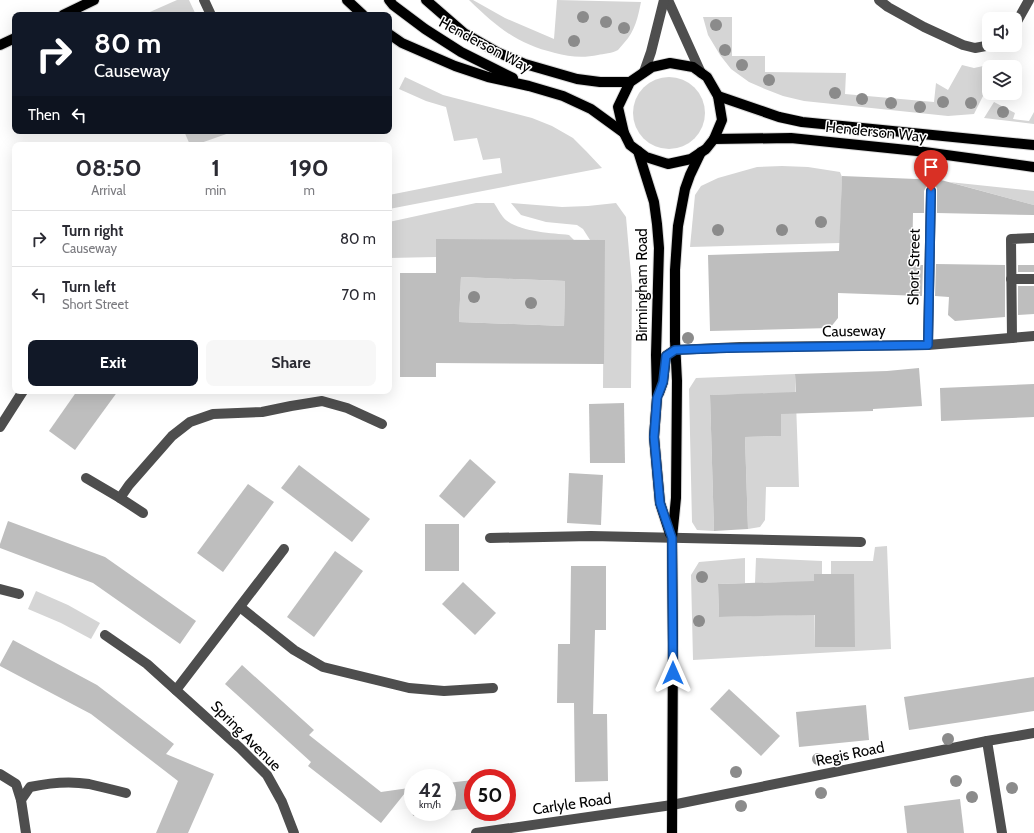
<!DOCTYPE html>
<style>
body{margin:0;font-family:Cabin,sans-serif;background:#f7f7f7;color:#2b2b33;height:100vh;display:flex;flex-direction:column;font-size:15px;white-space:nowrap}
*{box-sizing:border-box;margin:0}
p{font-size:13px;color:#7c7c81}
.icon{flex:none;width:22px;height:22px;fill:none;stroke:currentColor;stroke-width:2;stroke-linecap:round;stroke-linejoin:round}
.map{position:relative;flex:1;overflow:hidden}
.sheet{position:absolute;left:12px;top:142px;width:380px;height:252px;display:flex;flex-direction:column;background:#fff;border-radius:8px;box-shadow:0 4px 16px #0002}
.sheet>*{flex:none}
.guide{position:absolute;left:12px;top:12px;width:380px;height:122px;border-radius:8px;box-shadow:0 4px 16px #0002;background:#111827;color:#fff;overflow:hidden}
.controls{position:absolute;left:982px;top:12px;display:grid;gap:8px}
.controls a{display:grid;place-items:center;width:40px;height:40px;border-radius:8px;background:#fff;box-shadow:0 4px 16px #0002;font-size:20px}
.speed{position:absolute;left:404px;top:769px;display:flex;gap:8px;font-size:20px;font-weight:700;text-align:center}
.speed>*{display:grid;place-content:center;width:52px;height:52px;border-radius:50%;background:#fff;box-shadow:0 4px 16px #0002;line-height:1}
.speed small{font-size:10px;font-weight:400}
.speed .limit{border:6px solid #d22;background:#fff;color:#111}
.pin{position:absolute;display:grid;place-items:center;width:34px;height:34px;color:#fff;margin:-41px -17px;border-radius:50% 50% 50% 0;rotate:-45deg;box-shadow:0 0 4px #0007}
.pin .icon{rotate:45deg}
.me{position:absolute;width:44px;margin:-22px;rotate:0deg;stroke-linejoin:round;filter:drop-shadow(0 0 3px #0008)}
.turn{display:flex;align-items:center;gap:14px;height:84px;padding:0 16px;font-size:18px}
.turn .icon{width:52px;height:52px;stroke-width:2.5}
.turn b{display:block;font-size:28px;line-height:34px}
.then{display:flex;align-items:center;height:38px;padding:0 16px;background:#0003;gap:8px;font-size:15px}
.eta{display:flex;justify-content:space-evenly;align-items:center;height:68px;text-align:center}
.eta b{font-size:24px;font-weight:700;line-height:28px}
.action{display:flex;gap:8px;margin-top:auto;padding:8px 16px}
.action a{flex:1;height:46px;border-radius:8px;background:#111827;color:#fff;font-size:16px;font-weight:700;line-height:46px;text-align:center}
.action a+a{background:#f7f7f7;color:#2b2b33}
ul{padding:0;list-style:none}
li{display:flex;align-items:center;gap:12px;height:56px;padding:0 16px;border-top:1px solid #e1e1e2}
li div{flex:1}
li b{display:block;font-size:15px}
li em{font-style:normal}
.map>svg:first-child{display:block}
.green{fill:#d5d5d5}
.building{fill:#bebebe;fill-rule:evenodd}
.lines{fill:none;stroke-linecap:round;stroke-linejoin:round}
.major-casing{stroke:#dbdbdb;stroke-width:12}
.minor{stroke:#4e4e4e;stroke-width:10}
.major{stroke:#000;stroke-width:10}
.tree{fill:#8b8b8b}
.route-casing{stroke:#114b97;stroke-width:10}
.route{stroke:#1a73e8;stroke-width:7}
.labels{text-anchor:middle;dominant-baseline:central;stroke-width:3;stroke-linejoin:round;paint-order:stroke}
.street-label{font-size:15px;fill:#000;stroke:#fff}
</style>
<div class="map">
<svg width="1034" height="833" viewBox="0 0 1034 833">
<rect width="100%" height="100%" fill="#fff"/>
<g class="green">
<path d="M177 0H189L196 15H143Z"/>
<path d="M469 0H473L505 18 554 39 557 0 641 2C638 17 635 31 624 43 622 45 620 48 618 50 613 53 603 54 598 55 584 58 569 57 555 53 517 44 497 27 469 0Z"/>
<path d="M703 17H732V56H765V72L846 73 845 94 934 102 936 83 948 90 962 65 974 68 988 65 987 88 974 114 948 116 804 101 783 96 765 89 749 82 731 69 720 55 708 35Z"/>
<path d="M405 77 443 95 532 118 552 126 573 138 586 151 602 168 389 209V195L485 176 502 173 500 158 483 160 477 138 454 141 446 107 426 101 399 89Z"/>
<circle cx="669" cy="113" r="36"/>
<path d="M994 102 1015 113 1013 119 1029 121 1034 112V124L984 118Z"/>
<path d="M184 131H235L195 145H190Z"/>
<path d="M782 166 808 167 840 172 842 177 840 243 690 247 695 195 701 186 718 178 757 167Z"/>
<path d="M949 182 1034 191V205Z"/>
<path d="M476 203H494C497 207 499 212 503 217 515 232 551 233 569 235L574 240H436V257L389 258V222Z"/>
<path d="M511 203 562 207 588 206 616 203 626 217 632 286 631 388H603L604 240H590L583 229 577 225 546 222 521 215Z"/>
<path d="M461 277 565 281 564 326 459 322Z"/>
<path d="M795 374 799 487H766L765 520 760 527 748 529 745 437 781 436 780 393 710 395 714 531 697 530 692 522 689 389 696 378Z"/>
<path d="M887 546 891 649 693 660 691 575 699 562 745 558V583L718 584 719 617 797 615 796 582 755 583 756 558 822 561V574L814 575 815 647H854L831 574V561H873L875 547Z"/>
<path d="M36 591 68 605 100 623 91 639 61 623 28 609Z"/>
</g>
<g class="building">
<path d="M842 176 941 180 1034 205V215L937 213V188L934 185H928L926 187 924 191V213H913L912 265H923L922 296 838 293V318L830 328 710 331 708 255 839 251Z"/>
<path d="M436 239 605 240 604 364 436 363V377H400V273H436ZM461 277 565 281 564 326 459 322Z"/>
<path d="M936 264 1005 265V317L955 321 948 315 949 297 935 296Z"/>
<rect x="1018" y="265" width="16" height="7"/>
<path d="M1018 286H1034V314L1018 315Z"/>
<path d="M919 368 922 406 873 409V411L781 414V436L745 437 748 529 714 531 710 395 796 392 795 374 887 371Z"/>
<path d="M1034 384V417L941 421 940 388Z"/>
<path d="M77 391H118L75 450 49 431Z"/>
<path d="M624 403 625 463H590L589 404Z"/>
<path d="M470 459 496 482 464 518 439 496Z"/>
<path d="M299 465 370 519 352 542 281 488Z"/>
<path d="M569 473 603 475 601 525 567 523Z"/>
<path d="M248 484 274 502 223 572 197 553Z"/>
<path d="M8 521 105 557 196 621 180 644 93 583 0 548V544Z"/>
<rect x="425" y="524" width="34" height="47"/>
<path d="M335 551 363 571 314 637 287 617Z"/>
<path d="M571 566H606V630H595L593 714H607L608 781 575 782 574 703H557L558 644H570Z"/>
<path d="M814 574H854L855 647H815V615L719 617 718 584 814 581Z"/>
<path d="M463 582 496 613 475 635 442 604Z"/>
<path d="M13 640 97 685 174 744 166 754 214 774 188 833H156L178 781 91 714 0 666V664Z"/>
<path d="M242 665 314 730 309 735 381 792 409 788 381 823 308 766 311 762 225 684Z"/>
<path d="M1034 677V711L909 730 904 697Z"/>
<path d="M729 689 780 736 761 756 710 709Z"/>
<path d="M866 705 869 740 799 747 796 712Z"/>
<path d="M473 780V808L447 811V783Z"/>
<path d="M409 788H413V812H443L413 816Z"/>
<path d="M960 799 964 833H907L904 806Z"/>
</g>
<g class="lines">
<g class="major-casing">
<g id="major">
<path d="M347 0 363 15"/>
<path d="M389 0 393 5 425 29 461 52 513 78"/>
<path d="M426 0 464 33 497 52 525 64 577 79 600 82H630"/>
<path d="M63 15 94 0"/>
<path d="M389 34 402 43 455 66 488 77 529 86 563 96 591 109 624 133"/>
<path d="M0 45 15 38"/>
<path d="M670 63 693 67 707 77 718 96 722 120 714 139 706 149 691 159 668 164 646 157 630 145 624 133 618 107 630 82 652 67Z"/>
<path d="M718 96 779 117 802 122 1034 145"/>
<path d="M714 139 791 138 917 151 1034 167"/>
<path d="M638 151 654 202 657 224 659 248 656 355 657 398 654 437 660 503 670 534"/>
<path d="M659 393 663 382 666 356 675 350"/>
<path d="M672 833 673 643 672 538 676 498 677 381 675 341V270L678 226 685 189 690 175 701 152"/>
</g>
</g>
<g class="minor">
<path d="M204 0 211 15"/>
<path d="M668 0 701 73"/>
<path d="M879 0 888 7 924 27 963 45 975 48 991 45"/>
<path d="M1015 25 1029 0"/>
<path d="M644 72 651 52 664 0"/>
<path d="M1011 279H1034"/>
<path d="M1012 338 1011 239 1034 238"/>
<path d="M928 345 931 191"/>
<path d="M675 350 740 347 928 345 1034 336"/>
<path d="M0 427 23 391"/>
<path d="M86 478 120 498"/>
<path d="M143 513 120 498 129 485 172 436 190 422 213 414 262 412 291 406 322 401 347 408 382 424"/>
<path d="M490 538 591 536 861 542"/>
<path d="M0 589 19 594"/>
<path d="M240 607 294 650 323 667 409 688 444 691 493 688"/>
<path d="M105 635 147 664 240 748 267 775 282 802 294 833"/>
<path d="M176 690 284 549"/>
<path d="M987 741 1002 833"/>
<path d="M0 774 16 784 21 800"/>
<path d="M26 833 21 800 30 787C48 783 71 781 89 784 102 787 114 790 126 793"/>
<path d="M476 833 672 805 987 741 1034 733"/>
</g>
<use href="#major" class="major"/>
</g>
<g class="tree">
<circle cx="583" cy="17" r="6"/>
<circle cx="606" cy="22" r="6"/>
<circle cx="716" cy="25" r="6"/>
<circle cx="624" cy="28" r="6"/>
<circle cx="574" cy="41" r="6"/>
<circle cx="725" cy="50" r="6"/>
<circle cx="742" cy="65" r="6"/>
<circle cx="769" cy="80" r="6"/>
<circle cx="835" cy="93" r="6"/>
<circle cx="862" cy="99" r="6"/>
<circle cx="943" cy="102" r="6"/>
<circle cx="891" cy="103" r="6"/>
<circle cx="971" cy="103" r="6"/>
<circle cx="920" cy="107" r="6"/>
<circle cx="1003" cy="112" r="6"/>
<circle cx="821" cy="222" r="6"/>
<circle cx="718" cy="230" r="6"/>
<circle cx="782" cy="230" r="6"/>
<circle cx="474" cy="297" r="6"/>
<circle cx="531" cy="303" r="6"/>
<circle cx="688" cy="338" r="6"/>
<circle cx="702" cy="577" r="6"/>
<circle cx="699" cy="621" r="6"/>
<circle cx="948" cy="739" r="6"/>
<circle cx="818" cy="759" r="6"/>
<circle cx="736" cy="772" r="6"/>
<circle cx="956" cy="781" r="6"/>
<circle cx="1012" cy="788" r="6"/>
<circle cx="821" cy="793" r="6"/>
<circle cx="972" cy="797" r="6"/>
<circle cx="741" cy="806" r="6"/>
</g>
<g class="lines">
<g class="route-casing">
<path id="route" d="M673 673 672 538 660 503 654 437 657 398 663 382 666 356 675 350 727 348 928 345 931 191"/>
</g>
<use href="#route" class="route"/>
</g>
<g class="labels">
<g class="street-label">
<text transform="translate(485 45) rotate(28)">Henderson Way</text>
<text transform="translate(876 132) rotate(6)">Henderson Way</text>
<text transform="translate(914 267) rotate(-89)">Short Street</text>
<text transform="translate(642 285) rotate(-90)">Birmingham Road</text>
<text transform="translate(854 331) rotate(-1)">Causeway</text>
<text transform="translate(246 736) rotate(45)">Spring Avenue</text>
<text transform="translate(850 754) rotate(-12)">Regis Road</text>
<text transform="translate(572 804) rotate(-8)">Carlyle Road</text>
</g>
</g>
</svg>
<div class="controls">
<a><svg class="icon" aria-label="sound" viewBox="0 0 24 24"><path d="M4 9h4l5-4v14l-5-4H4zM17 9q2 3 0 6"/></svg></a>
<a><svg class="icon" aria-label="layers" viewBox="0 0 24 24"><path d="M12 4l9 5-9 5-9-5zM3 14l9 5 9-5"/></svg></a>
</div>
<div class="speed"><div>42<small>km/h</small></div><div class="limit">50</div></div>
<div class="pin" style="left:931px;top:191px;background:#d93025"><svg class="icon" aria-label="arrive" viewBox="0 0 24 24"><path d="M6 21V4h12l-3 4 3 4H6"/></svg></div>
<svg class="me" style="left:673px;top:673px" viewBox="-20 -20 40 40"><path d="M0-17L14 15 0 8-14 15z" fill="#1a73e8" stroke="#fff" stroke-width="4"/></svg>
<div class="guide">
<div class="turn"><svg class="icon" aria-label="right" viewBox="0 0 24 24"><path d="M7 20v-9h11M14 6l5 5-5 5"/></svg><div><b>80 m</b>Causeway</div></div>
<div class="then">Then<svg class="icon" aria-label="left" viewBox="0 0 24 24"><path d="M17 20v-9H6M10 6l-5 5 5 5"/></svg></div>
</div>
<section class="sheet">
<div class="eta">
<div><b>08:50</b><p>Arrival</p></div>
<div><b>1</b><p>min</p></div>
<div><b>190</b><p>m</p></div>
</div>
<ul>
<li><svg class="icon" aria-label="right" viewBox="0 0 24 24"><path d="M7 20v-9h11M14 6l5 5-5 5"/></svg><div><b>Turn right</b><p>Causeway</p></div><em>80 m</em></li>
<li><svg class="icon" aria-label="left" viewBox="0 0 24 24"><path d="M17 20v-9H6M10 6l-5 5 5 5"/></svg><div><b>Turn left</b><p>Short Street</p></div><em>70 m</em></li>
</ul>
<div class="action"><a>Exit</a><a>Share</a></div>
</section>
</div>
